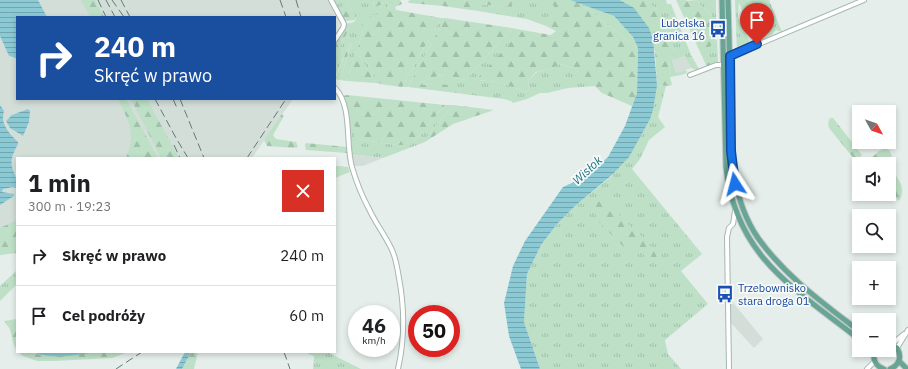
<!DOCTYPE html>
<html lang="pl">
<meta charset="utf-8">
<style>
body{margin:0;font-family:"IBM Plex Sans",sans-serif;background:#f2f2f2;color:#202124;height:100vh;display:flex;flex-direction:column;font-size:15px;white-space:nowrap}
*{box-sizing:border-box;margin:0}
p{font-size:13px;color:#757577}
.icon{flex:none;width:22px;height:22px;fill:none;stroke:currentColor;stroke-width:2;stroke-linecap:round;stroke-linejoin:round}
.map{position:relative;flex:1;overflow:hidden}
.side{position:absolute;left:16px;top:157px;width:320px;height:196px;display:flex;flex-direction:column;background:#fff;border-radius:0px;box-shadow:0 2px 6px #0003}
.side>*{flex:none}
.hud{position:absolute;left:16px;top:16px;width:320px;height:84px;border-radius:0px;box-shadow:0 2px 6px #0003;background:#1a4fa0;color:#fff;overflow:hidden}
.needle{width:26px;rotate:130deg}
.fabs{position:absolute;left:852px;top:105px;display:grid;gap:8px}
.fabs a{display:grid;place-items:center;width:44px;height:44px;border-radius:0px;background:#fff;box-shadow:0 2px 6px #0003;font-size:20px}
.speed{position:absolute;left:348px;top:305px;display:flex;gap:8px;font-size:20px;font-weight:700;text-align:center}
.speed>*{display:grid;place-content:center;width:52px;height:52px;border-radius:50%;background:#fff;box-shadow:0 2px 6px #0003;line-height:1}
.speed small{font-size:10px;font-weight:400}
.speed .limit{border:6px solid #d22;background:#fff;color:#111}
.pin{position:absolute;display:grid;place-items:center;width:34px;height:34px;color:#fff;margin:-41px -17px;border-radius:50% 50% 50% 0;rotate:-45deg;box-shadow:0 0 4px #0007}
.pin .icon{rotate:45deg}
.me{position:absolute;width:44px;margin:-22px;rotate:351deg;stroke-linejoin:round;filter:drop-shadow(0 0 3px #0008)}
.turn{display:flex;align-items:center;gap:14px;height:84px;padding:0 12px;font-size:18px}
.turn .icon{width:52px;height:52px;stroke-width:2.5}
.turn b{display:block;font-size:28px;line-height:34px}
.round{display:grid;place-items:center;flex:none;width:42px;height:42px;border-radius:0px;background:#f2f2f2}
.summary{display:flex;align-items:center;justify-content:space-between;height:68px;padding:0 12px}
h1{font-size:24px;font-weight:700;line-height:30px}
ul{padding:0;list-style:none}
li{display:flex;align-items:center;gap:12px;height:60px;padding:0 12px;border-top:1px solid #e0e0e0}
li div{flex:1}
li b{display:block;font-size:15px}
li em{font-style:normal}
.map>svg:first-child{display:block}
.built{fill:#d3ded9}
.grass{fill:url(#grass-tufts)}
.forest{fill:url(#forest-firs)}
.water{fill:url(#water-rules)}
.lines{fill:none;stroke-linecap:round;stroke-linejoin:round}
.minor-casing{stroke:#a7b7b1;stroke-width:6}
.major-casing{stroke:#c1cac8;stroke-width:7}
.minor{stroke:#fff;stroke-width:4}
.major{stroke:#68a595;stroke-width:5}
.rail{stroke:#5e7c74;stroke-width:1;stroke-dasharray:8 4;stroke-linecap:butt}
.route-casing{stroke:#114b97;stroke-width:10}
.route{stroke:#1a73e8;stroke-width:7}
.labels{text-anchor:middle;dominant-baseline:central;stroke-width:3.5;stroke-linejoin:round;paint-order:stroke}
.transit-label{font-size:11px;fill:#164399;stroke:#f6faf8;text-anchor:end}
.water-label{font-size:12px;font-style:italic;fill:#1a6f80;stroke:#f6faf8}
</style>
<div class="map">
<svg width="908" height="369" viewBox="0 0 908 369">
<defs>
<pattern id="grass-tufts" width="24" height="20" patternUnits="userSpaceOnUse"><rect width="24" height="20" fill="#bde0c6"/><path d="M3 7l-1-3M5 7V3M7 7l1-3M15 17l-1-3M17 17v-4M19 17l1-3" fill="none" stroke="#a2c1ab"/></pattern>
<pattern id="forest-firs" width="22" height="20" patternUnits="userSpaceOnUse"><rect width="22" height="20" fill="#bde0c6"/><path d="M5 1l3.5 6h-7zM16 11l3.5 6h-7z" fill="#a2c1ab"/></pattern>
<pattern id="water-rules" width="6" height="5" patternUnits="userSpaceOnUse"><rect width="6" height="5" fill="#8bcad5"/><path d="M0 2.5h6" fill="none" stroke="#71a6ae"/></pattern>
</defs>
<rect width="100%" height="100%" fill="#e5eeea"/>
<g class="built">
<path d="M0 0H329L339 18 335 19V17H17V99H293L252 158H17V232L0 239Z"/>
<path d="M685 56 691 68 676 73 672 60Z"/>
<path d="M352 154 383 158 363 166H354Z"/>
<path d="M730 299 763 339 754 348 731 323Z"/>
</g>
<g class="grass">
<path d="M334 0H374L373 8 387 2 389 10 363 22V30L358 48 380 84 376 83 356 51 347 81 340 80 352 42 349 45 335 77V56L348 31 345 26 346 24 354 22 356 19 347 2 339 11Z"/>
<path d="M509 0H549L557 9 546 26 527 19 478 11 483 4 502 7 512 1Z"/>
<path d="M645 0H666L667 4H671L691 55 700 71 691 68 685 56 672 60 676 73 686 70 687 73 681 75 670 77 669 59 675 54C671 43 664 19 657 10 654 6 648 4 645 0Z"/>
<path d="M697 0H716V22L713 23 711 13 702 7Z"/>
<path d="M735 0H739L738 17 751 45 737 51Z"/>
<path d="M748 0H769L782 32 776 30 772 35 757 41 748 23 756 19Z"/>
<path d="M580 3 614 16 633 37 638 48 628 42 620 33 609 26Z"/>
<path d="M441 18H445L408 87H402Z"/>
<path d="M512 28 522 30 477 80 498 82 526 92 529 88 528 81 537 72 550 69 559 64 574 68 596 86 568 88 547 93H540L527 99 513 103 511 101 504 99 456 93 459 89 435 83 423 85 421 82 440 75 466 80Z"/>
<path d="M717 39 718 63 712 65 708 62V48Z"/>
<path d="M657 85 666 86 658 117 665 127 649 140 640 159 632 169 702 254 681 271 708 304 665 340 668 354 681 369H540L524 322 527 274 541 245 557 224 576 205 612 176Z"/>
<path d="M445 105H453L425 139V142L383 158 352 154 350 126 357 127 358 139 396 145H411Z"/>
<path d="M335 166 348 167 350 172 335 178Z"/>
<path d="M16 271 17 272V284L0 301V286Z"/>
<path d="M308 352H327L361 369H313L314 356 308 354Z"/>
</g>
<g class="forest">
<path d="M81 0H95L104 17H90Z"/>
<path d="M374 0H400L402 4 395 7 396 10 441 18 402 87 380 84 358 48 363 30 362 20 389 9 387 2 373 8Z"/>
<path d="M411 0H509L512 1 511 6 502 7 483 4 478 11 443 6 409 3 408 1Z"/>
<path d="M549 0H570L580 3 609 26 620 33 628 42 638 48 637 93 632 106 602 93 591 82 574 68 560 64 550 69 536 72 528 81 529 88 526 92 498 82 476 80 522 30 551 35 556 31 546 26 556 9Z"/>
<path d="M620 0H645C649 4 654 6 657 10 666 20 671 41 675 54L669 59 670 77 672 85 668 86 657 85 655 51 624 2Z"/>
<path d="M676 0H686L687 1 697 0 702 7 711 13 713 22H716C715 34 720 40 708 48V62L712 65 707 67Z"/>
<path d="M739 0H748L756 19 748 23 739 3Z"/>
<path d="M344 1 347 2 355 16V20L345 21 339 11 343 6Z"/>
<path d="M445 18 512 28 466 80 440 75 421 82 423 85 435 83 459 87V89L456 93 408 87Z"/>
<path d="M345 26 349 27 348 31 335 56V43L343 31Z"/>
<path d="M352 41 340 80 335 79 349 45Z"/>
<path d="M356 51 376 83 347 81Z"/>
<path d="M347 95 445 105 411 145H396L358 139 354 136 357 127 350 126 343 96Z"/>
<path d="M118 99H126L158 158H126C137 135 128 120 118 99Z"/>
<path d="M131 99H147L179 158H161Z"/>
<path d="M453 105 494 110 453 124 425 142V139Z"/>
<path d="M282 114 284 116 273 135 276 139 296 142 298 147 294 148 267 146 264 140Z"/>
<path d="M830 118H833L862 155 860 157 865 164 879 151 885 148 889 150 892 156 885 161 887 164H859V177L852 169 855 165V160L829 128 828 123Z"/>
<path d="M306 143 347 147V153L306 150 305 145Z"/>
<path d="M889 167C897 178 908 187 899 201 892 194 889 195 880 198L877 194H889Z"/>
<path d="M598 199C610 203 616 212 625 221 637 233 654 244 658 261L655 263H651L635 245 630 248 624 247 599 222 591 204Z"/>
<path d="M17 220V253L0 255V228Z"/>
<path d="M17 319V351C10 339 14 331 4 321Z"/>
<path d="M18 352H34L37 354 45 356 65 355 94 352H128L112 358 54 361H37L23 356Z"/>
<path d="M191 352H198L194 369H182Z"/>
</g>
<g class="water">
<path d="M0 0H38L47 17H17V58L9 56 0 36Z"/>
<path d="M570 0H620L634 8 649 28 653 39 657 85 653 110 650 119 629 157 612 175 576 205 557 224 541 245 527 274 524 322 540 369H521L509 336 504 303 513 266 525 241 563 187 587 176 608 157 625 126 637 93 638 48 633 37 614 16Z"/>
<path d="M0 105 4 111C0 124 9 133 18 142V144C4 169 17 167 17 188L13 187 3 189 2 192 14 194V196L0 205Z"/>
<path d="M28 109 30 111 29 122 23 136 10 128 6 121 12 115Z"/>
<path d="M34 352H94C80 355 46 360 34 352Z"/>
<path d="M185 352H191L182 369H176Z"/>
</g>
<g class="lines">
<g class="minor-casing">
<g id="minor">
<path d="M331 0 344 24 343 28 335 40"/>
<path d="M728 55H733L864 0"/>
<path d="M690 75 716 65H723"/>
<path d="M335 88C353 107 345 143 352 167 356 181 362 196 369 209 375 222 384 234 390 246 396 256 397 267 399 278 405 310 405 338 398 369"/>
<path d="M892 344 904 334"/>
<path d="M897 348 908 330"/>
<path d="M729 369 727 237 729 228 733 224 735 211"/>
<path d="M867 369 875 361"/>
</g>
</g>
<g class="major-casing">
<g id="major">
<path d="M722 0 726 167C736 257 794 288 859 339"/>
<path d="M728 0C729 34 730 67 730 101 731 149 730 197 758 238 785 276 823 303 859 331"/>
<path d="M889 343 897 348C902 356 900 365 890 369"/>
<path d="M875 350C872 359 875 366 884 369"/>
<path d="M899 361 907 369"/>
</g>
</g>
<use href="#minor" class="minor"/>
<use href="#major" class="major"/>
<g class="rail">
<path d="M98 0 106 17"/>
<path d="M106 0 115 17"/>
<path d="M112 0 124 17"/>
<path d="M121 0 130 17"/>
<path d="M280 0 286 17"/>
<path d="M296 0 301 17"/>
<path d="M155 99 176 138 188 158"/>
<path d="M173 99 177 108"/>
<path d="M180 99 204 158"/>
<path d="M174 145 180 158"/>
<path d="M247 158 286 99"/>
<path d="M284 352 290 369"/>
<path d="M116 369 142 352"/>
</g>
</g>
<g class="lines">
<g class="route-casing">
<path id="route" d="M735 184 731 151 730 56 757 44"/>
</g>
<use href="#route" class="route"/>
</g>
<defs>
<g id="bus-bare" transform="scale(1.38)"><path d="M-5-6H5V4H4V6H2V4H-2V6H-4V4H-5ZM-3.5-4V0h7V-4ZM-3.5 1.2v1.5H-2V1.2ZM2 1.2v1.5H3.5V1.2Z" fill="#1a4fb4" stroke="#f6faf8" stroke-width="2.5" paint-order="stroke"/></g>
</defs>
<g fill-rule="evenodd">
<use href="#bus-bare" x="718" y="29"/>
<use href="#bus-bare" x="725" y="294"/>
</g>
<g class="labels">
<g class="transit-label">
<text x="705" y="23">Lubelska<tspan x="705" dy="13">granica 16</tspan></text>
<text x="738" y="288" text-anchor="start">Trzebownisko<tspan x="738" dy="13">stara droga 01</tspan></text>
</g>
<g class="water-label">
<text transform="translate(587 170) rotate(-43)">Wisłok</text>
</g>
</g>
</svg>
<div class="fabs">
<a><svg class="needle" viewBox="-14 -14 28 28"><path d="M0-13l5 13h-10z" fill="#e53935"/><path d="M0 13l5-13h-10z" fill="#757577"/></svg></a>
<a><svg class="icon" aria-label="sound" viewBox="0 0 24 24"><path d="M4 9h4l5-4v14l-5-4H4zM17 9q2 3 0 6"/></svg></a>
<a><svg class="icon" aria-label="search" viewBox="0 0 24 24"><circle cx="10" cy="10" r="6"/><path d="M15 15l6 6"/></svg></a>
<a>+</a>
<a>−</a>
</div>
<div class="speed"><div>46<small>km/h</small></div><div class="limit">50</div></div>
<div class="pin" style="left:757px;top:44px;background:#d93025"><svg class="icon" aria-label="arrive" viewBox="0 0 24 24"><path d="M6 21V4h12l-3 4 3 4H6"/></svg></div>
<svg class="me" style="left:735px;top:184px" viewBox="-20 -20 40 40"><path d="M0-17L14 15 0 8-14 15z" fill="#1a73e8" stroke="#fff" stroke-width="4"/></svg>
<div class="hud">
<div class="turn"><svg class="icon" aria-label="right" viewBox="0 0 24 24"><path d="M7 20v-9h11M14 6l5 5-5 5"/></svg><div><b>240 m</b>Skręć w prawo</div></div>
</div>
<section class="side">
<div class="summary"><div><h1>1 min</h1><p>300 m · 19:23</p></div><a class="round" style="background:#d93025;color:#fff"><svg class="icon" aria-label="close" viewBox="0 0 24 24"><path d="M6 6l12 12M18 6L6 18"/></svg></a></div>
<ul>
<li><svg class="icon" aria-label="right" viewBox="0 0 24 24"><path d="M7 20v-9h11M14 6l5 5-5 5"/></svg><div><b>Skręć w prawo</b></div><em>240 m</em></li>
<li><svg class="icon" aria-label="arrive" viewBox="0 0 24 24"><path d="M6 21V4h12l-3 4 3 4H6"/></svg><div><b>Cel podróży</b></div><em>60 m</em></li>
</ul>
</section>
</div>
